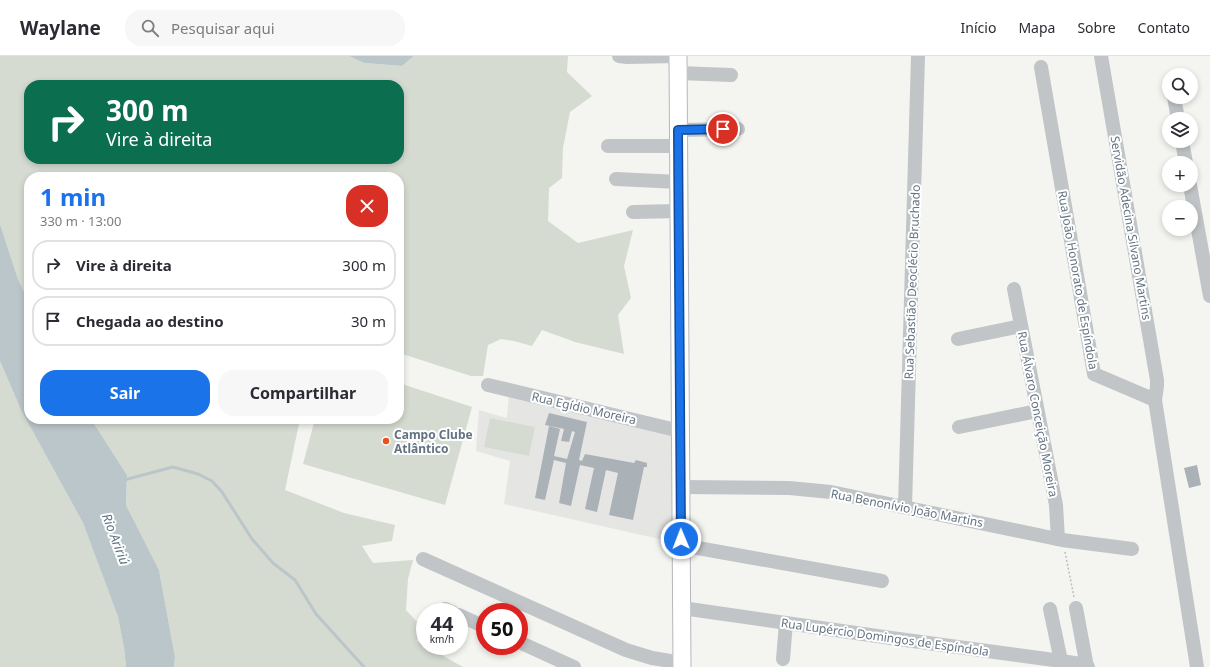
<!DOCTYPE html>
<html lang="pt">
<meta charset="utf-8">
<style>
body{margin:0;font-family:"Noto Sans",sans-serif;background:#f7f7f7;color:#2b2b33;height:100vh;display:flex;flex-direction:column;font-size:15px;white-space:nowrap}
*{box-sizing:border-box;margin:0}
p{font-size:13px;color:#7c7c81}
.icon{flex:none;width:22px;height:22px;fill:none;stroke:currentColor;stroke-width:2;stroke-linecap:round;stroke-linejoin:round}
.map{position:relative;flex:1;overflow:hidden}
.details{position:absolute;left:24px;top:116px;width:380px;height:252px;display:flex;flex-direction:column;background:#fff;border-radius:16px;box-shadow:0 2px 6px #0003}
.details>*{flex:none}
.guide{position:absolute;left:24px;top:24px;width:380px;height:84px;border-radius:16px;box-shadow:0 2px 6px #0003;background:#0b6e4f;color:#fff;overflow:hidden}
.buttons{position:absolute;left:1162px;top:12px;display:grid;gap:8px}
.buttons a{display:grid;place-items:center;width:36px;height:36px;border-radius:50%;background:#fff;box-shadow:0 2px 6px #0003;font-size:20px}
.speed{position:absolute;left:416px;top:547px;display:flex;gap:8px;font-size:20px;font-weight:700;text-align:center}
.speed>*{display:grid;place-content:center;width:52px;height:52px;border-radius:50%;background:#fff;box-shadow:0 2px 6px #0003;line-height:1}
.speed small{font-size:10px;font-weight:400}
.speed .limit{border:6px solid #d22;background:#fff;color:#111}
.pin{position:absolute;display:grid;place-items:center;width:34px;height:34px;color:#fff;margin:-17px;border:2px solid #fff;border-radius:50%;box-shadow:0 1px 4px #0007}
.me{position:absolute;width:44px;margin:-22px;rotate:359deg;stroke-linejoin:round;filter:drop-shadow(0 0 3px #0008)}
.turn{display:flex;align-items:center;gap:14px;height:84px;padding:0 16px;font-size:18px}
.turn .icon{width:52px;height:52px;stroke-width:2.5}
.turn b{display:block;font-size:28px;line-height:34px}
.round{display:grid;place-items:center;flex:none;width:42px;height:42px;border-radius:16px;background:#f7f7f7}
.overview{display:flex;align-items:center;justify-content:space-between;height:68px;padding:0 16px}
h1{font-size:24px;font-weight:700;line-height:30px;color:#1a73e8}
.primary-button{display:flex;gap:8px;margin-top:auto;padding:8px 16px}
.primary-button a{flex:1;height:46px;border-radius:16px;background:#1a73e8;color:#fff;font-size:16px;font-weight:700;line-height:46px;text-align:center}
.primary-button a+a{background:#f7f7f7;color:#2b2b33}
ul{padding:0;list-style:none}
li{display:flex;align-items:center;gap:12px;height:50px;margin:0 8px 6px;padding:0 8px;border:2px solid #e1e1e2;border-radius:16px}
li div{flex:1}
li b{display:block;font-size:15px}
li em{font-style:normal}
header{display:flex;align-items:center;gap:24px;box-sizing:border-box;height:56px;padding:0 20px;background:#fff;border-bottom:1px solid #e1e1e2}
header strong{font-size:19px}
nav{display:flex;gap:22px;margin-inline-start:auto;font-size:14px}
.search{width:280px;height:36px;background:#f7f7f7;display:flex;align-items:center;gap:10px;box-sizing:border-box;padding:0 14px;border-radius:16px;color:#7c7c81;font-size:15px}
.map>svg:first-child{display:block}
.built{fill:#e5e6e4}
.green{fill:#d5dbd1;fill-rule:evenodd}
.water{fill:#bbc6cb}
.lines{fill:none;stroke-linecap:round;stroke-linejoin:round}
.stream{stroke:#bbc6cb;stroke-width:3}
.building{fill:#aab1b7}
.major-casing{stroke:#b4b8bc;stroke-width:19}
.path{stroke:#bbbdbf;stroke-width:1.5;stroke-dasharray:2 2;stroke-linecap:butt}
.minor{stroke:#c1c5c8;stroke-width:14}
.major{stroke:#fff;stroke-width:17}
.route-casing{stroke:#114b97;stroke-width:10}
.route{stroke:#1a73e8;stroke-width:7}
.poi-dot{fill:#e5521f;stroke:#fff;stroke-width:1.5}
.labels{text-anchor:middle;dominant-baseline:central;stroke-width:4;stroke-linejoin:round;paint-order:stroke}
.street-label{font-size:12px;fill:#637382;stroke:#fff}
.poi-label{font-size:12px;font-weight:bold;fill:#637382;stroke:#fff;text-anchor:start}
.water-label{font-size:13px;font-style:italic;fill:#5f767f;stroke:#fff}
</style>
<header>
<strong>Waylane</strong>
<div class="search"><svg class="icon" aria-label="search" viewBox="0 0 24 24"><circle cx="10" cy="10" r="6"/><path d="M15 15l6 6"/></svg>Pesquisar aqui</div>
<nav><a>Início</a><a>Mapa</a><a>Sobre</a><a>Contato</a></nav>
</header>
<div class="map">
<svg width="1210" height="611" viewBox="0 0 1210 611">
<rect width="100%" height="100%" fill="#f4f5f0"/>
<path class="built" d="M509 337 675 374 677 487 504 448 510 405 476 395 479 354 507 362Z"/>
<g class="green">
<path d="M0 0H349L364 7 402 10 414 0H568L567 16 592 40 570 56 563 92 562 122 549 132 548 165 578 187 633 174 624 210 631 242 618 259 624 298 575 286 542 274 532 290 514 285 501 283 488 289 483 320H471L399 297V121H29V246L18 223 0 168ZM29 29H399V103H29Z"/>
<path d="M0 305 21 354 83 467 118 561 124 592 126 611H0Z"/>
<path d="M399 327 472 351 445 449 303 408 315 363H399Z"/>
<path d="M490 362 535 371 529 400 484 391Z"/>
<path d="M91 363H300L285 434 344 457 395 469 392 485 362 490 373 507 413 504 408 523 406 554 419 568 417 585 463 611H174L175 601 159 514 126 449 127 419Z"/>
</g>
<g class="water">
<path d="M349 0H414L402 10 364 7Z"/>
<path d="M0 168 18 223 29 246V363H91L127 419 126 449 159 514 175 601 174 611H126L124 592 118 561 83 467 21 354 0 305Z"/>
</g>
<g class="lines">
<path class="stream" d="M124 424 173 411 198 418 212 425 222 436 252 483 273 507 295 524 316 558 364 611"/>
</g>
<g class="building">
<path d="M549 357 587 366 579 404 582 405 585 398 634 407 636 404 647 407V411H644L633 464 609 459 618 417 606 414 597 456 585 453 594 412 580 409 571 450 559 447 566 407 554 404 545 444 535 442 549 370 560 373 554 400 567 403 575 376 572 375 569 386 561 385 564 373 545 369Z"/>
<path d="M1197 409 1201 429 1189 432 1184 412Z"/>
</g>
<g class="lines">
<g class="major-casing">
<path id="major" d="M678 0 682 611"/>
</g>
<path class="path" d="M1065 496 1074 541"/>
<g class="minor">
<path d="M619 0 627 1 678 0"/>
<path d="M1101 0 1157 324V330L1155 344"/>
<path d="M1041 11 1094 318 1155 344 1197 611"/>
<path d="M678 17 731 19"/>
<path d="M1174 41 1178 63"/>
<path d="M678 74 738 73"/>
<path d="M1182 85 1186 107"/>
<path d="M608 90H678"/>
<path d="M616 123 679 126"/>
<path d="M1190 129 1210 240"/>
<path d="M633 156 679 155"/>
<path d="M1014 233 1056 449 1058 483"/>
<path d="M958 283 1021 270"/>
<path d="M488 329 680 375"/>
<path d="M959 371 1037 355"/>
<path d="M681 431 789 432 831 436 1062 484 1132 493"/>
<path d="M905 451 918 0"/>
<path d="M681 489 882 525"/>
<path d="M423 503 626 594 652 602 682 607"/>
<path d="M682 552 891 582 1061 605 1081 608 1088 611"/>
<path d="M1076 552 1087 611"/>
<path d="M445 553 452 556"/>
<path d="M1050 553 1061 605"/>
<path d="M459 559 485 571"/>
<path d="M519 586 574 611"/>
<path d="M783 603 786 567"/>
</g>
<use href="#major" class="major"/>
</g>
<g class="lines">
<g class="route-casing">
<path id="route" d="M681 483 678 74 723 73"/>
</g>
<use href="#route" class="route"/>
</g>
<circle class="poi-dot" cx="386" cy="385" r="4"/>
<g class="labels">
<g class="street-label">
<text transform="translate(1131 172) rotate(80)">Servidão Adecina Silvano Martins</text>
<text transform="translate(1078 224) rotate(80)">Rua João Honorato de Espíndola</text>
<text transform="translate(912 226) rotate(-88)">Rua Sebastião Deoclécio Bruchado</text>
<text transform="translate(584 352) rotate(13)">Rua Egídio Moreira</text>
<text transform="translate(1038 358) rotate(79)">Rua Álvaro Conceição Moreira</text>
<text transform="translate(907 452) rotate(11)">Rua Benonívio João Martins</text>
<text transform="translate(885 581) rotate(8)">Rua Lupércio Domingos de Espíndola</text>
</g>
<g class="poi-label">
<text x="394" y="378">Campo Clube<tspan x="394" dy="14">Atlântico</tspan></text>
</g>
<g class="water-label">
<text transform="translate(116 483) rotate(69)">Rio Aririú</text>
</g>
</g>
</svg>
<div class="buttons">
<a><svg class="icon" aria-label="search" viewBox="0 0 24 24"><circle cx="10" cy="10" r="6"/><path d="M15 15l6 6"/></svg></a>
<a><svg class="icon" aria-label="layers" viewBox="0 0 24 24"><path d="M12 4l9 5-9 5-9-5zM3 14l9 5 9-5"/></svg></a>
<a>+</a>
<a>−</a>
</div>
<div class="speed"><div>44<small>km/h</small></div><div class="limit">50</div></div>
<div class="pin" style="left:723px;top:73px;background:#d93025"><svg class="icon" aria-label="arrive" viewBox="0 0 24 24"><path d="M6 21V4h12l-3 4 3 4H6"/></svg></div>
<svg class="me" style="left:681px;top:483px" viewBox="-20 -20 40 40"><circle r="17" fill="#1a73e8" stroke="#fff" stroke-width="3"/><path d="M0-11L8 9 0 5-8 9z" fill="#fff"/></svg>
<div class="guide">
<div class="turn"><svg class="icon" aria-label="right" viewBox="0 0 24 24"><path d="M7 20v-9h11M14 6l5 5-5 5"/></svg><div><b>300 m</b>Vire à direita</div></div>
</div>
<section class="details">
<div class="overview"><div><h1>1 min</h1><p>330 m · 13:00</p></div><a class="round" style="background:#d93025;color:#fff"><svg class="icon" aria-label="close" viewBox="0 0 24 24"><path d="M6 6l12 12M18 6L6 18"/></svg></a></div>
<ul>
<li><svg class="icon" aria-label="right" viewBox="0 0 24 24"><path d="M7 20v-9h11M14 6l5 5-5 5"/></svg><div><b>Vire à direita</b></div><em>300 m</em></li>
<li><svg class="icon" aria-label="arrive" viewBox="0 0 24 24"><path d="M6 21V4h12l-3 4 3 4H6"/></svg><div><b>Chegada ao destino</b></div><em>30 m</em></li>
</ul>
<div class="primary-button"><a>Sair</a><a>Compartilhar</a></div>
</section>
</div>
